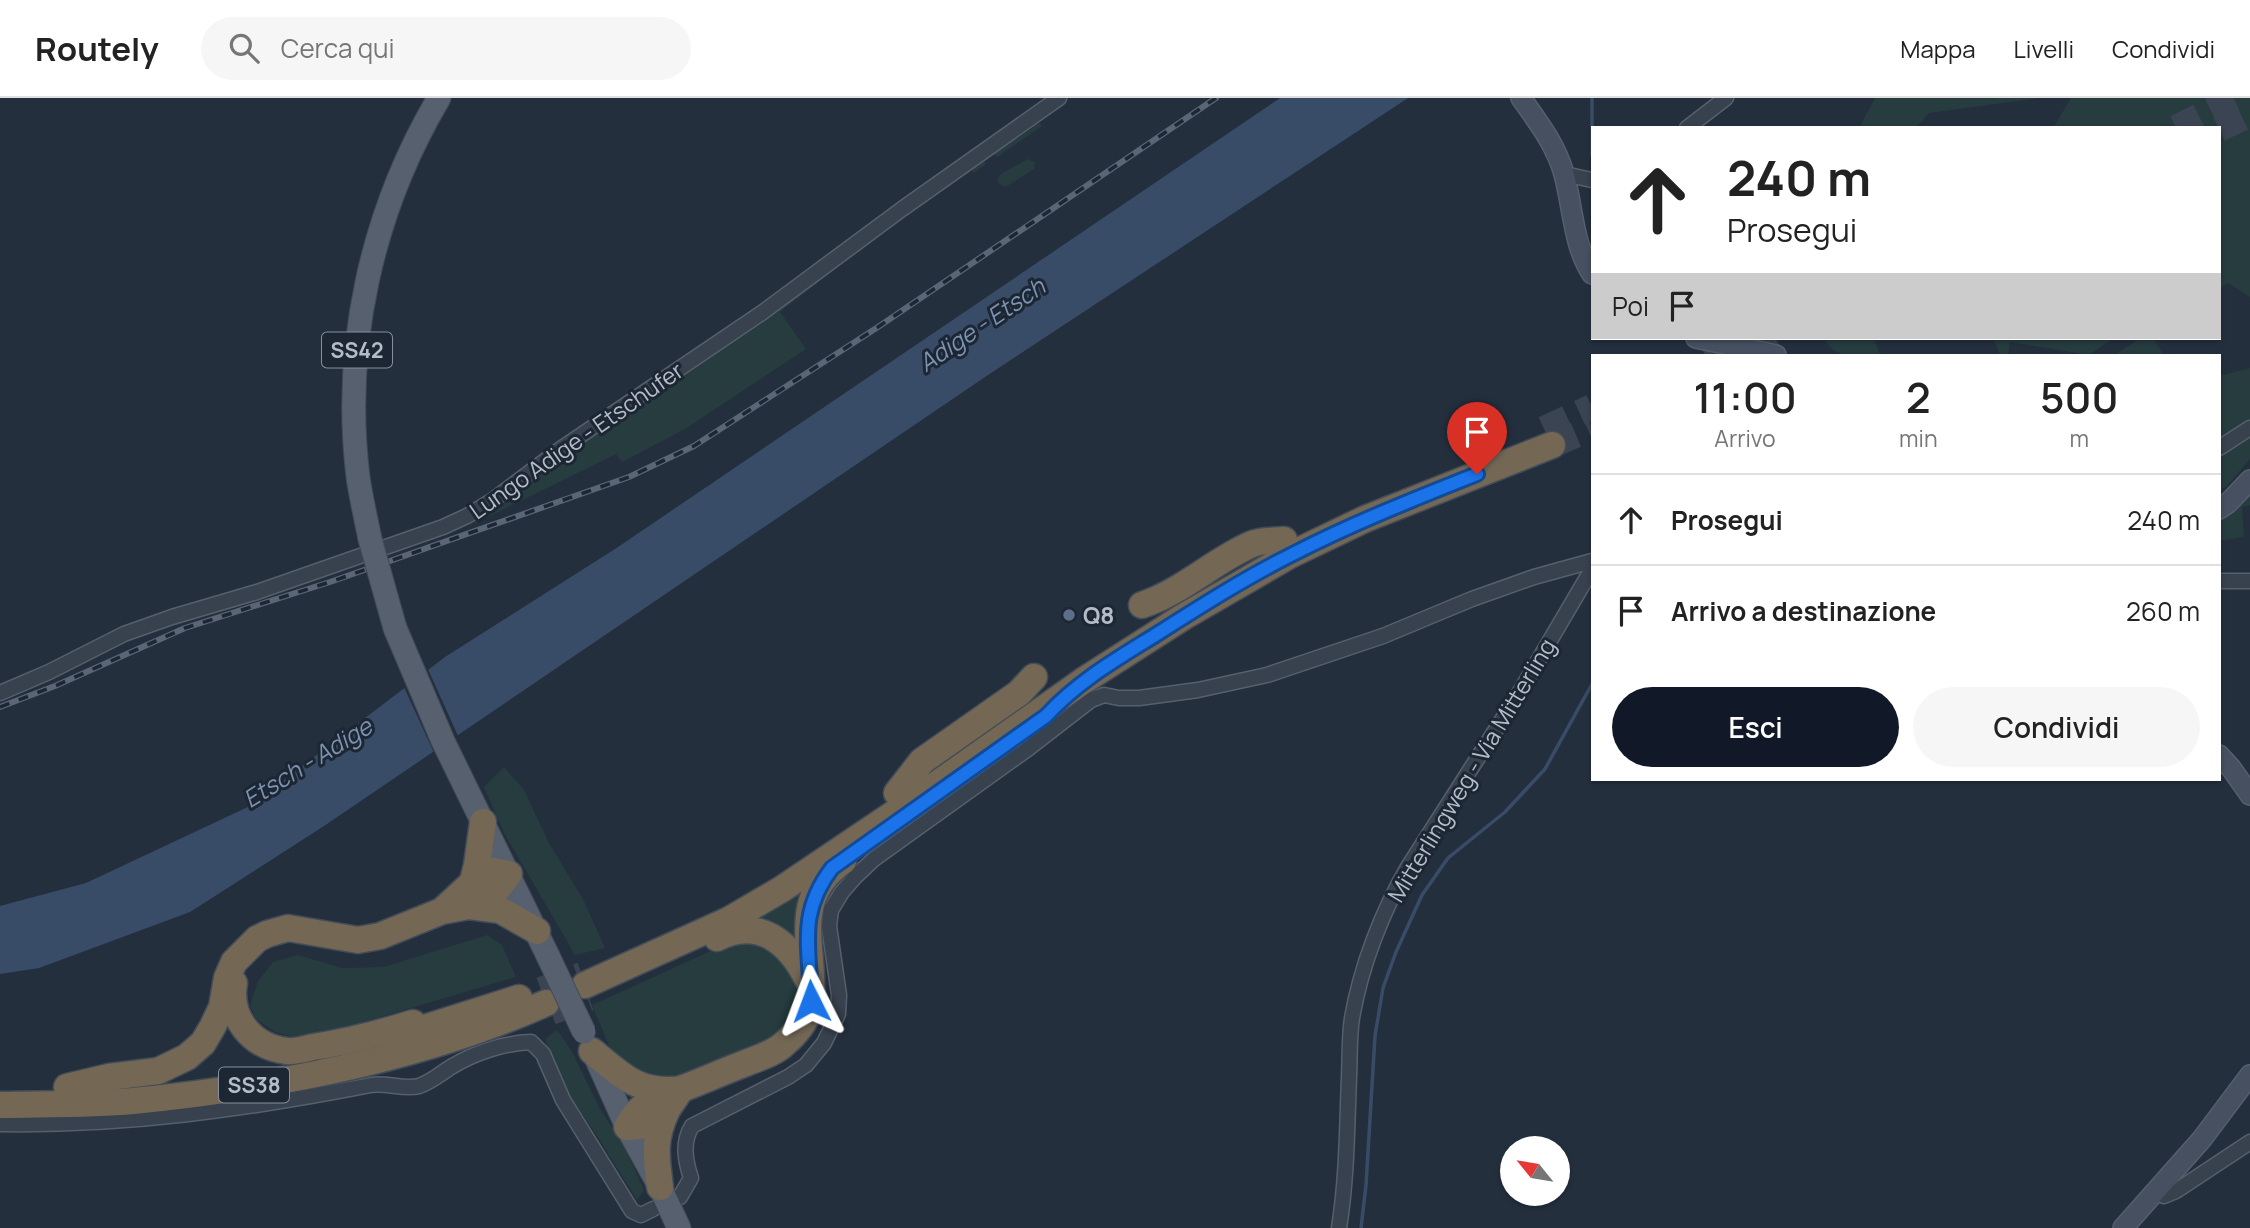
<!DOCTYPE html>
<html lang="it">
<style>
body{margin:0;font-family:Manrope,sans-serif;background:#f6f6f6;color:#222;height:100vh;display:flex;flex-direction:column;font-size:26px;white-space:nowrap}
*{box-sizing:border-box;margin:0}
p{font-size:23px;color:#767676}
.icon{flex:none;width:38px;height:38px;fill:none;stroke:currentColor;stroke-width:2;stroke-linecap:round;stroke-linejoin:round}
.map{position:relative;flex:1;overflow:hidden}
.details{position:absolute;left:1591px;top:256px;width:630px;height:427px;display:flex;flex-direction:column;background:#fff;border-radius:0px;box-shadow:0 2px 5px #0004}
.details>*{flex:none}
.guide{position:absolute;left:1591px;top:28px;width:630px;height:214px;border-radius:0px;box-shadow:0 2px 5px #0004;background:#fff;color:#222;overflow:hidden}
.needle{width:46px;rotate:300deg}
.buttons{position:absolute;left:1500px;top:1038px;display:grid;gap:14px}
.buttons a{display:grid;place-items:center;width:70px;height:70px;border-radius:50%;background:#fff;box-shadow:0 2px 5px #0004;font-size:35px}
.pin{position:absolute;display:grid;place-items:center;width:60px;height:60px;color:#fff;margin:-72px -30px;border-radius:50% 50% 50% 0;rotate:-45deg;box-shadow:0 0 7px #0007}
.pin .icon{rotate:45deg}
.me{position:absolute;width:77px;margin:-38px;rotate:357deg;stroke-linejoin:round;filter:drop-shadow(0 0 5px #0008)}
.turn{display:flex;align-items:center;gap:24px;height:147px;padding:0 21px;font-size:32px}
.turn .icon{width:91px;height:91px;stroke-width:2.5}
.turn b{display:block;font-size:49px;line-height:60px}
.then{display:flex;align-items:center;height:66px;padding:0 21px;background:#0003;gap:14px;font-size:26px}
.eta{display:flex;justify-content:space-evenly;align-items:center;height:119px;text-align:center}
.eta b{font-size:42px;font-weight:600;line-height:49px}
.button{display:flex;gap:14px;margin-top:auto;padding:14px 21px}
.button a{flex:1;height:80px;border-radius:42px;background:#111827;color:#fff;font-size:28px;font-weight:600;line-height:80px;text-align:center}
.button a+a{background:#f6f6f6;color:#222}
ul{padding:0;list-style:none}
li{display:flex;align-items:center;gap:21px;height:91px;padding:0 21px;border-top:2px solid #e0e0e0}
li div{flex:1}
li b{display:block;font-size:26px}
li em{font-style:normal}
header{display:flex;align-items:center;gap:42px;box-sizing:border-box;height:98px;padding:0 35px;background:#fff;border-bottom:2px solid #e0e0e0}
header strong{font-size:33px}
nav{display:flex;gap:38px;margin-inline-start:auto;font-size:24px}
.search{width:490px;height:63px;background:#f6f6f6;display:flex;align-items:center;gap:18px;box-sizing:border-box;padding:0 24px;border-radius:38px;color:#767676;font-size:26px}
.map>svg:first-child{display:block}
.green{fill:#263c3f}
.water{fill:#394c67}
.pier{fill:#242f3e}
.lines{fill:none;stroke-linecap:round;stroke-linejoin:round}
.stream{stroke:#394c67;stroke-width:3.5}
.highway-tunnel{stroke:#3a4453;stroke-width:26;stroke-dasharray:26 13;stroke-linecap:butt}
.street-casing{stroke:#565f6c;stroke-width:17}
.secondary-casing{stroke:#565f6c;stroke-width:22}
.primary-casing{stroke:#414a57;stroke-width:25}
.highway-casing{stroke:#434c59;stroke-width:29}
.street{stroke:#38414e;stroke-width:14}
.secondary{stroke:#465061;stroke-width:19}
.primary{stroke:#56606e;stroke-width:23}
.highway{stroke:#746855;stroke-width:26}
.rail-casing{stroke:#5a6575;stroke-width:6}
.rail{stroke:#1d2633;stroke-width:3.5;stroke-dasharray:10;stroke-linecap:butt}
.primary-bridge-casing{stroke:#414a57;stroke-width:25;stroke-linecap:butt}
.primary-bridge{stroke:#56606e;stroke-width:23}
.route-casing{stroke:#114b97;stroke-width:18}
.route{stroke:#1a73e8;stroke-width:12}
.service-dot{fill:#5c6f8a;stroke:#1d2633;stroke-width:2.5}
.labels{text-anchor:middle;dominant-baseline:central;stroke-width:6;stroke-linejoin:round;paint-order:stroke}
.shield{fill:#1d2633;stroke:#878f9c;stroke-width:2}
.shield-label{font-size:21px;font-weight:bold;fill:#b4bcc9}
.street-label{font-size:23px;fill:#b4bcc9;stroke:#1d2633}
.poi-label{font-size:23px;font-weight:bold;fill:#b4bcc9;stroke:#1d2633;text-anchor:start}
.water-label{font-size:24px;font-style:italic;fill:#7c92b1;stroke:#1d2633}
</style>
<header>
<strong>Routely</strong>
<div class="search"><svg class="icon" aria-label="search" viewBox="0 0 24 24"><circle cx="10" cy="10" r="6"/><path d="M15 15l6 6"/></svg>Cerca qui</div>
<nav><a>Mappa</a><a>Livelli</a><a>Condividi</a></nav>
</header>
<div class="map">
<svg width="2250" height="1130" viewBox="0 0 2250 1130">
<rect width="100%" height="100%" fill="#242f3e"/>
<g class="green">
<path d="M1875 0H2039L1929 15 1916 30H1859Z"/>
<path d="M2071 0H2250V199L2228 185 2219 191V30H2053Z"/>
<path d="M1039 25 1042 28 997 59 994 56 984 63 986 66 974 75 970 70 879 137 780 214 806 251 685 331 622 364 616 356 474 426 481 416 1010 37 1015 42Z"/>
<path d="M1028 61 1035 64 1034 71 1006 89 999 86 997 81 1001 76Z"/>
<path d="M1824 240H1874L1880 257C1858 257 1835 263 1824 240Z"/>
<path d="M1993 240H2114L2089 257 2010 244 2008 257H2000Z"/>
<path d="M2141 240H2153L2164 257H2114Z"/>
<path d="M2250 270V361L2226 389 2219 392V278Z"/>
<path d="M2250 398V407L2242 409 2244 439 2219 443V416Z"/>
<path d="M504 669 524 692 549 745 584 803 605 850 575 857 504 735 484 689Z"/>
<path d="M810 783 802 848 753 818Z"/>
<path d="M487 837 502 847 516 879 302 942 275 934 255 920 250 907 258 883 273 864 298 857 342 870 384 869Z"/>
<path d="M737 841 757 845 778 858 794 880 797 895 794 909 788 921 778 935 759 949 678 981 655 984 612 955 592 907Z"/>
<path d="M557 932 571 952 599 1009 624 1048 644 1092 637 1102 594 1033 562 988 545 941Z"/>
</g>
<path class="water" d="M1280 0H1408L985 279 324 728 190 814 39 870 0 876V808L86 785 250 708 445 559 615 451Z"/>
<path class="pier" d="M427 569 459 640 435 657 403 587Z"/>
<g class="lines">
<g class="stream">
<path d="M1592 0V58"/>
<path d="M1361 1130 1366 1087 1375 938 1383 890 1396 854 1422 797 1448 760 1505 714 1545 671 1592 586"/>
</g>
<g class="highway-tunnel">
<path d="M2176 30 2236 0"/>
<path d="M2219 31 2250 16"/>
<path d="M1705 257 1742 240"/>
<path d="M1755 257 1790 240"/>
<path d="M1544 331 1592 309"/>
<path d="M1552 347 1592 330"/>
<path d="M541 892 582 877"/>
<path d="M551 914 589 900"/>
</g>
<g class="street-casing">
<g id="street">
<path d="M1687 30 1726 0"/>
<path d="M1564 76 1592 82"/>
<path d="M2219 350 2250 330"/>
<path d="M2219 483H2250"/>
<path d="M0 595 49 574 124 536 172 519 257 494 443 429 467 418 493 402 562 350 763 214 902 111 1059 0"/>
<path d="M0 1026C125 1028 248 1011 371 987 386 984 404 992 419 988 431 984 440 976 451 969 474 955 504 945 531 944L543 956 563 1002 632 1113 641 1117 653 1111"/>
<path d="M2155 1093 2164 1098 2176 1093 2250 1044"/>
<path d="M680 1099 691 1080C685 1062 682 1044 692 1028L788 979 806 967 824 945 838 916 839 897 829 828 831 812 842 794 856 778 874 761 1029 650 1091 602 1104 597 1119 600H1139L1198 592 1267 577 1383 538 1472 501 1534 479 1592 463"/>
<path d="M1339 1130C1347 1080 1347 1029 1349 979 1350 960 1349 939 1352 920 1361 868 1382 814 1408 769L1518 597 1592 471"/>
</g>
</g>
<g class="secondary-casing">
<g id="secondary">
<path d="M1521 0C1538 24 1556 47 1564 76 1573 109 1573 147 1592 176"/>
<path d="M1696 240 1776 257"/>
<path d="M2219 411 2228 405 2250 382"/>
<path d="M2219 657 2231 670 2250 697"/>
<path d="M2123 1130 2202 1041 2250 977"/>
</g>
</g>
<g class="primary-casing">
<g id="primary">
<path d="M370 441C366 421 361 400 358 379 342 247 372 113 439 0"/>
<path d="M395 530 443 643 548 858"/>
<path d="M593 953 627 1029 660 1089 679 1130"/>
</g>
</g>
<g class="highway-casing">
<g id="highway">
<path d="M1142 507C1182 494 1213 463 1252 446 1261 442 1274 443 1284 442"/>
<path d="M897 695 922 663 1019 595 1034 579"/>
<path d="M473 783 477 767 483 724"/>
<path d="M469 808 500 812 537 833"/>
<path d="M717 840C759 818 790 845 808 882"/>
<path d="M234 885C228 920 252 949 287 953 295 954 305 951 313 949 347 944 381 935 413 925"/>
<path d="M585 887 729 822 782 791 923 696 1083 583 1183 519 1290 457 1365 421 1552 347"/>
<path d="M396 939 519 900"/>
<path d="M592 953C622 978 640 997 681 991 703 983 724 973 746 965 758 960 775 955 784 946 797 935 810 919 811 901 815 851 789 800 843 763"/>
<path d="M67 989 109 979 158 973 187 959 203 945 213 928 222 909 227 880 234 864 257 841 267 836 288 830 358 842 380 838 442 813 469 808 495 794 509 776 494 773 483 775 442 813"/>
<path d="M672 993C652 1001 637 1009 627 1029 658 1029 665 1015 681 991"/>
<path d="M0 1007C44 1006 89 1007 133 1003 269 990 421 961 546 905"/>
<path d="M660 1089C656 1058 653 1041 667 1012"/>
</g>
</g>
<use href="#street" class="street"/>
<use href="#secondary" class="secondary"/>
<use href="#primary" class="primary"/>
<use href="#highway" class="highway"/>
<g class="rail-casing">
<path id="rail" d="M0 609 55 588 185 530 330 484 629 379 694 348 878 229 1216 0"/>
</g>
<use href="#rail" class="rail"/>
<g class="primary-bridge-casing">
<g id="primary-bridge">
<path d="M370 441 395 530"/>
<path d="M548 858 584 934"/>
</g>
</g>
<use href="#primary-bridge" class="primary-bridge"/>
</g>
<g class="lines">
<g class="route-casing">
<path id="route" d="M811 903C810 850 797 816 832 770L1046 618C1078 583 1117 561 1157 536 1201 508 1245 480 1291 457 1351 426 1414 401 1477 376"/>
</g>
<use href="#route" class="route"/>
</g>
<circle class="service-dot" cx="1069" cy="517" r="7"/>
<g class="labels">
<g class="shield">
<rect x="322" y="234.5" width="70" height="35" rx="5"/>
<rect x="219" y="969.5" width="70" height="35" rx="5"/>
</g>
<g class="shield-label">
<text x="357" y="252">SS42</text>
<text x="254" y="987">SS38</text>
</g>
<g class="street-label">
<text transform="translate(576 342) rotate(-35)">Lungo Adige - Etschufer</text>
<text transform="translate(1471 672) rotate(-59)">Mitterlingweg - Via Mitterling</text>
</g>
<g class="poi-label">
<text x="1083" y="517">Q8</text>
</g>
<g class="water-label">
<text transform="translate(981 226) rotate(-34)">Adige - Etsch</text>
<text transform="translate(307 664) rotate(-32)">Etsch - Adige</text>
</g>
</g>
</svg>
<div class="buttons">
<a><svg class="needle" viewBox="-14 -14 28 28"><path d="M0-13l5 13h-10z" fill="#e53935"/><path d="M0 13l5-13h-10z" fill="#767676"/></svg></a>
</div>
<div class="pin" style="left:1477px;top:376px;background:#d93025"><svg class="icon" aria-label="arrive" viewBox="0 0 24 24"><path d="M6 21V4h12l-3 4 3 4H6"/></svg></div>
<svg class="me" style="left:811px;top:903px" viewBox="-20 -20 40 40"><path d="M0-17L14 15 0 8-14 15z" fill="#1a73e8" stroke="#fff" stroke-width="4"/></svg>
<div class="guide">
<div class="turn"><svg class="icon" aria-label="ahead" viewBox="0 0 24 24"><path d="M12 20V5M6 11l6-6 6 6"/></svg><div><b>240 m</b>Prosegui</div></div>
<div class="then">Poi<svg class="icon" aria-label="arrive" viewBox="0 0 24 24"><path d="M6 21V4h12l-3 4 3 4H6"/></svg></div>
</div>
<section class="details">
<div class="eta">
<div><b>11:00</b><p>Arrivo</p></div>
<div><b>2</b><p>min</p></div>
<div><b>500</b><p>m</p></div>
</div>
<ul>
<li><svg class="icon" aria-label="ahead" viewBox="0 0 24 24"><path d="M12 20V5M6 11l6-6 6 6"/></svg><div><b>Prosegui</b></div><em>240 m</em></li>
<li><svg class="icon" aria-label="arrive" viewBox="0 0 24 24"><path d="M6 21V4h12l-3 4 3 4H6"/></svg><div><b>Arrivo a destinazione</b></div><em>260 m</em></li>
</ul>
<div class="button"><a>Esci</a><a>Condividi</a></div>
</section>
</div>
